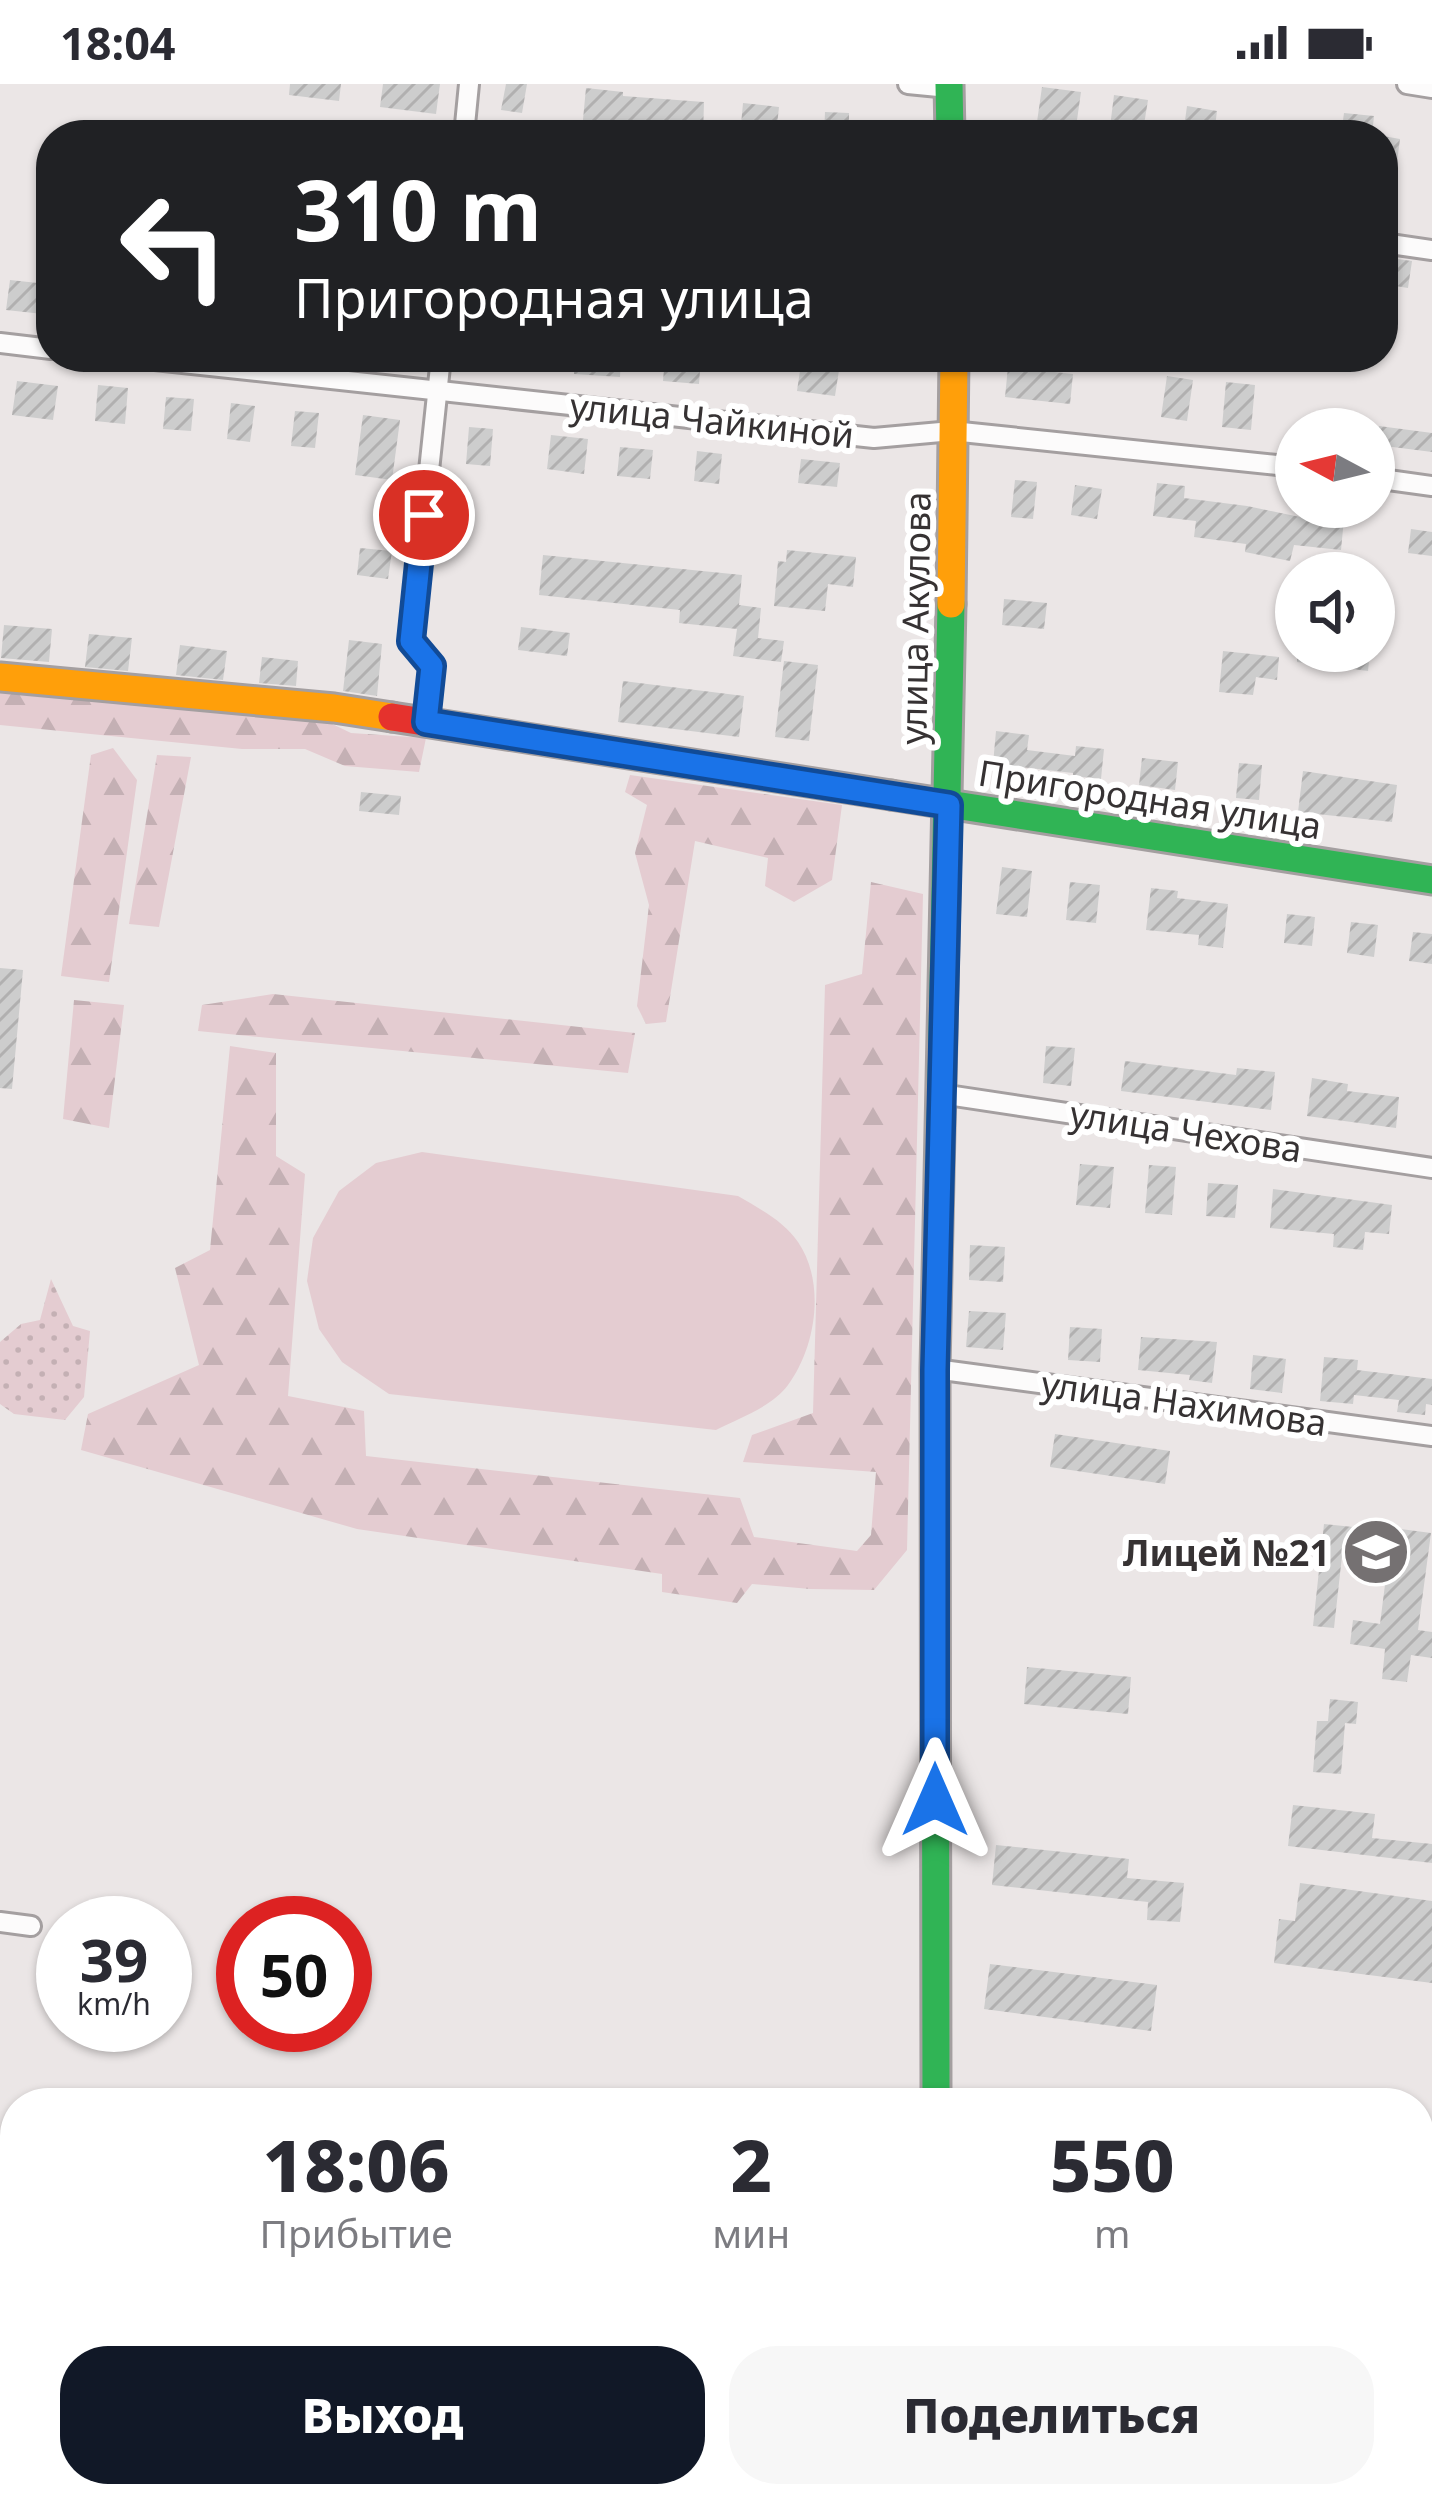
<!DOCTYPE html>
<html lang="ru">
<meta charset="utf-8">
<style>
body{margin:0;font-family:"Noto Sans",sans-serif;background:#f7f7f7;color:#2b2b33;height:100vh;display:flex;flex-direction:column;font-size:45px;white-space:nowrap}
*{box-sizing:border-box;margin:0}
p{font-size:39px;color:#7c7c81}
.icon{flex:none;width:66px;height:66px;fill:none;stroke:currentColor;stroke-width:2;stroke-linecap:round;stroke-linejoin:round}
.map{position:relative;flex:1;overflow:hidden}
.side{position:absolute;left:0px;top:2004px;width:1434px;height:420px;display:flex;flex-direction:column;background:#fff;border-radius:48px 48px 0 0;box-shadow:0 3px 9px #0004}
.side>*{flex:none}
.banner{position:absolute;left:36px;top:36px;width:1362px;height:252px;border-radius:48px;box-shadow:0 3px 9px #0004;background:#202124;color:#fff;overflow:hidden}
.needle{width:78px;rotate:277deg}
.buttons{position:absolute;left:1275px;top:324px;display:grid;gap:24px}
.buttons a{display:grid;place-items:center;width:120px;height:120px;border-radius:50%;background:#fff;box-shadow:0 3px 9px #0004;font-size:60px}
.speed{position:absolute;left:36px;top:1812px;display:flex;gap:24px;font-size:60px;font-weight:700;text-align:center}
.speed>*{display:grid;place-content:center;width:156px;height:156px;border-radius:50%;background:#fff;box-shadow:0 3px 9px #0004;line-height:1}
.speed small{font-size:30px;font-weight:400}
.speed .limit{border:18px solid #d22;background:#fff;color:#111}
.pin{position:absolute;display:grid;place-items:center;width:102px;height:102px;color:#fff;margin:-51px;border:6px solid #fff;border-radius:50%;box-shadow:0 3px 12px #0007}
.me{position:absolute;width:132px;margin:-66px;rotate:0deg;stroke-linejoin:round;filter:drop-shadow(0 0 9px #0008)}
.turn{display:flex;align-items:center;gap:42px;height:252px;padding:0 60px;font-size:54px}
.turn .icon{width:156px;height:156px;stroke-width:2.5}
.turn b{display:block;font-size:84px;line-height:102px}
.eta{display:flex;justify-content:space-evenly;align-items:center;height:204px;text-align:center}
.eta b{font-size:72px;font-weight:800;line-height:84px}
.primary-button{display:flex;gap:24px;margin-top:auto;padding:24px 60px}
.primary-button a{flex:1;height:138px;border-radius:48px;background:#111827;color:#fff;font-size:48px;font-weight:800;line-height:138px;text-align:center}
.primary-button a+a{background:#f7f7f7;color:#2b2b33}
.status{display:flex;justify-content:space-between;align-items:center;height:84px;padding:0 60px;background:#fff;direction:ltr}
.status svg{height:33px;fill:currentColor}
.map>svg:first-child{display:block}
.grass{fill:url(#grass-dots)}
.forest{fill:url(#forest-firs)}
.pitch{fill:#e4ccd1}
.water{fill:url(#water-ripples)}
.building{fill:url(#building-hatch)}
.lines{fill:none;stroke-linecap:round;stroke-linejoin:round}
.street-casing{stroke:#a49fa0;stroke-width:24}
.fast-casing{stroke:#a49fa0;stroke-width:33}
.slow-casing{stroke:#a49fa0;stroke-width:33}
.jam-casing{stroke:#a49fa0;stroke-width:33}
.street{stroke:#fcfbfb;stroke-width:18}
.fast{stroke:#30b455;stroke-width:27}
.slow{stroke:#ff9f0a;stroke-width:27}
.jam{stroke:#e5322d;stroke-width:27}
.route-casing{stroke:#114b97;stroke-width:30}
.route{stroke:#1a73e8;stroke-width:21}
.labels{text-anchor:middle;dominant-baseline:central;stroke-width:12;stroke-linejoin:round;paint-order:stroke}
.street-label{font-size:36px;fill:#363233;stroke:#fff}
.poi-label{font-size:36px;font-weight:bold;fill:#363233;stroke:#fff;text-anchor:end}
</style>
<div class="status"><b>18:04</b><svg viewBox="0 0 49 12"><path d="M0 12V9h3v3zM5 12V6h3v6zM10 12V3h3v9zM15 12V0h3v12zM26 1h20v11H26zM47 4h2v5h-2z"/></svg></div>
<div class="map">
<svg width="1432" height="2424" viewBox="0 0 1432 2424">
<defs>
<pattern id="grass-dots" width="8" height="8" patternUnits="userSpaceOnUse" patternTransform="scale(3)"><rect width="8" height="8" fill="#e4ccd1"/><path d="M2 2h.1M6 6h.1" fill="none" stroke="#c4b0b4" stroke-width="1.8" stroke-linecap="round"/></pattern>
<pattern id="forest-firs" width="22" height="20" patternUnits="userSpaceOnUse" patternTransform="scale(3)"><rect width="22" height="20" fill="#e4ccd1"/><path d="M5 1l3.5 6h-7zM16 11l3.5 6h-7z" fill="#c4b0b4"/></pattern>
<pattern id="water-ripples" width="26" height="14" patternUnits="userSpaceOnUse" patternTransform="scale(3)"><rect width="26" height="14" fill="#c2a4ab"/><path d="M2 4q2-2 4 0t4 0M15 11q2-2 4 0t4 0" fill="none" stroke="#9e868c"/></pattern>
<pattern id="building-hatch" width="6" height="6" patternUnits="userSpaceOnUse" patternTransform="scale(3)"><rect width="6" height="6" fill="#cdcdcd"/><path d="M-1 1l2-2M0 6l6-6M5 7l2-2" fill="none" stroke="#b1b0b0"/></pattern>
</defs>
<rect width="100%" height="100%" fill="#ebe6e6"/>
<path class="grass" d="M51 1195 73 1242 90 1247 84 1313 65 1336 14 1330 0 1320V1258L21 1240 40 1236Z"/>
<g class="forest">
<path d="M0 602 324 636 351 649 426 654 419 688 345 682 305 665H242L0 641Z"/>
<path d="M113 664 137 696 109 898 61 892 91 671Z"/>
<path d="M157 671 191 673 159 843 129 840Z"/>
<path d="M630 691 842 721 832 796 794 818 765 802 768 774 695 757 666 938 646 940 637 922 649 821 635 769 647 721 625 708Z"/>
<path d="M871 798 923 810 907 1466 874 1506 810 1505 752 1500 737 1519 662 1508V1490L357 1445 81 1366 88 1330 199 1281 175 1184 210 1166 230 962 276 969V1072L305 1090 288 1312 364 1327 366 1372 740 1414 754 1453 857 1467 871 1451 876 1388 743 1378 752 1351 813 1329 825 901 862 890Z"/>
<path d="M273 910 635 949 628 989 198 947 202 921Z"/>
<path d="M74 916 124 921 109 1044 63 1035Z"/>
</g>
<path class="pitch" d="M422 1068 738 1112C760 1125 784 1137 798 1158 826 1199 816 1263 788 1301 772 1323 739 1334 716 1346L389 1310 342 1278 319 1245 307 1197 313 1154 339 1107 376 1079Z"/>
<path class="water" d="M1425 2303 1432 2305V2368L1419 2369V2311Z"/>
<g class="building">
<path d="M290 0H341L339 17 289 11Z"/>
<path d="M383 0H440L436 30 380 23Z"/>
<path d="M506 0H527L522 29 501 26Z"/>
<path d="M1042 3 1081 8 1076 43 1037 38Z"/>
<path d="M586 4 623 8V12L704 18 703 51H633L582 46Z"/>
<path d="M1114 11 1148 16 1143 47 1110 43Z"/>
<path d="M743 19 779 23 776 51H740Z"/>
<path d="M1187 22 1217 27 1214 51H1183Z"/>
<path d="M825 28 849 29V51H824Z"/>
<path d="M1344 29 1374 32 1372 51H1341Z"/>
<path d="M1383 52 1400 55 1394 102H1383Z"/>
<path d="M1383 173 1412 177 1408 204 1383 200Z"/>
<path d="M10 196 47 200 43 230 6 226Z"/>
<path d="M575 273H621L620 293 574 290Z"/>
<path d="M665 273H701L699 300 663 297Z"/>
<path d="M802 273H841L835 312 797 307Z"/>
<path d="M1008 283 1073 290 1070 320 1005 313Z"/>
<path d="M1167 292 1193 296 1187 337 1161 333Z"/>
<path d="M17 297 58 302 53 336 12 331Z"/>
<path d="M1226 298 1255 301 1251 346 1222 343Z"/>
<path d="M98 301 128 304 125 340 95 337Z"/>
<path d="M166 313 194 315 191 347 163 345Z"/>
<path d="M231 319 255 322 250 358 227 355Z"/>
<path d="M295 327 319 329 315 364 291 362Z"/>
<path d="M363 331 400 336 392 396 355 391Z"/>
<path d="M1379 342 1432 349V368L1377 361Z"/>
<path d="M469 343 493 345 490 382 466 380Z"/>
<path d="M551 351 588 355 584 390 547 385Z"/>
<path d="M620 363 653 366 650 395 617 392Z"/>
<path d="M697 367 722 370 719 400 694 397Z"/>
<path d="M801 375 840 379 837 403 798 399Z"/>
<path d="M1015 396 1037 398 1033 435 1011 433Z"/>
<path d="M1157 399 1185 402 1184 414 1247 422 1319 437 1320 432 1344 435 1341 466 1294 461 1290 477 1245 468 1246 460 1194 453 1196 437 1153 432Z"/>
<path d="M1075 401 1102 405 1097 435 1071 431Z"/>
<path d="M1411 445 1432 448V472L1408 469Z"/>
<path d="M360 464 392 467 388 495 357 491Z"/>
<path d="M787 466 856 473 853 503 828 500 825 527 774 522 778 477 786 478Z"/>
<path d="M543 471 742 491 739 521 761 524 758 554 784 557 781 578 733 572 737 545 679 539 680 526 539 511Z"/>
<path d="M1004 515 1047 519 1044 545 1002 541Z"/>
<path d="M4 541 52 545 49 578 1 574Z"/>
<path d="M521 543 570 549 567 572 518 566Z"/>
<path d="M89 550 132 554 128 587 85 583Z"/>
<path d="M349 556 382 560 377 612 343 607Z"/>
<path d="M180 561 227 567 223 596 176 591Z"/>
<path d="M1223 567 1279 573 1277 596 1256 593 1253 611 1219 608Z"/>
<path d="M1298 567H1370L1368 587 1297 578Z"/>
<path d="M262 573 298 577 296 602 259 599Z"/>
<path d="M784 577 818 581 809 657 775 653Z"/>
<path d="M623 597 744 612 739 653 618 638Z"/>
<path d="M996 647 1029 651 1027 666 1075 672 1076 662 1104 665 1101 695 1073 692V689L993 680Z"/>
<path d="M1142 674 1178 678 1175 706 1139 701Z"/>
<path d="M1239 679 1262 681 1259 716 1236 714Z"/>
<path d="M1303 687 1397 701 1392 738 1298 728Z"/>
<path d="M361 708 401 712 399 731 359 727Z"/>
<path d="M1002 783 1032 787 1027 833 996 830Z"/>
<path d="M1070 798 1100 801 1096 839 1066 836Z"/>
<path d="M1151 804 1178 807 1177 814 1228 820 1223 864 1198 861 1199 851 1146 846Z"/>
<path d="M1287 830 1315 833 1312 862 1284 859Z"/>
<path d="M1351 838 1378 841 1374 873 1347 869Z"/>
<path d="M1413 848 1432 850V880L1409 877Z"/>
<path d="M0 884 23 886 12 1005 0 1004Z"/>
<path d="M1046 962 1075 964 1071 1002 1043 999Z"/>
<path d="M1125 977 1236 991 1237 984 1275 988 1271 1026 1121 1007Z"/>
<path d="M1312 994 1348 1000 1347 1007 1399 1013 1396 1044 1307 1032Z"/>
<path d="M1080 1080 1114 1083 1110 1124 1076 1121Z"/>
<path d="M1149 1081 1176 1083 1172 1131 1145 1129Z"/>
<path d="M1208 1099 1238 1101 1235 1134 1206 1132Z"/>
<path d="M1273 1105 1392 1121 1389 1150 1365 1148 1363 1166 1333 1163 1334 1150 1270 1144Z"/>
<path d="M970 1161 1005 1163 1003 1198 969 1196Z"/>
<path d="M969 1227 1006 1229 1003 1266 966 1263Z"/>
<path d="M1070 1243 1102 1245 1100 1278 1068 1276Z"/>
<path d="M1141 1253 1217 1258 1212 1299 1189 1296 1190 1291 1138 1286Z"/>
<path d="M1253 1271 1286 1275 1282 1309 1250 1305Z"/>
<path d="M1324 1273 1358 1276 1357 1286 1432 1295V1321L1426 1320 1425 1331 1397 1328 1399 1316 1354 1311 1353 1320 1320 1317Z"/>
<path d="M1055 1350 1170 1367 1165 1400 1050 1383Z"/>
<path d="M1324 1440 1363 1444V1440L1431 1449 1418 1546 1432 1548V1574L1411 1571 1407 1598 1382 1595 1385 1565 1350 1560 1353 1536 1380 1540 1389 1469 1343 1463 1334 1544 1313 1542Z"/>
<path d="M1027 1583 1131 1593 1128 1630 1024 1620Z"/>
<path d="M1330 1615 1358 1618 1356 1640 1345 1639 1341 1690 1313 1688 1317 1637H1328Z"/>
<path d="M1293 1721 1375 1730 1372 1754 1432 1760V1779L1288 1762Z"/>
<path d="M996 1761 1129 1775 1127 1794 1184 1799 1180 1838 1147 1836 1148 1818 992 1801Z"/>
<path d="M1300 1799 1432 1817V1899L1274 1879 1279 1835 1295 1837Z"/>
<path d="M990 1880 1157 1901 1151 1947 984 1925Z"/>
</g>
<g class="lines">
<g class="street-casing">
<g id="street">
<path d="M908 0 949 4"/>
<path d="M1407 0 1432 4"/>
<path d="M464 51 469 0"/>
<path d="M1383 159 1432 166"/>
<path d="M0 259 51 265"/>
<path d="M127 273 874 354 952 347 1296 383"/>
<path d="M1374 394 1432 402"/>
<path d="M426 638 432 582 411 557 441 273"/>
<path d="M941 1010 1432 1084"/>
<path d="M935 1285 1432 1352"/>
<path d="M0 1838 31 1842"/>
<path d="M0 2227 15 2233"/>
</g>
</g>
<g class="fast-casing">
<g id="fast">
<path d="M949 0 950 51"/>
<path d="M891 711 1432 796"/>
<path d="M936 2019 935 1285 951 520"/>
<path d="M936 2409V2424"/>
</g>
</g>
<g class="slow-casing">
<g id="slow">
<path d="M951 520 954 273"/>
<path d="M0 593 334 624 392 633"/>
</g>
</g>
<g class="jam-casing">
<path id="jam" d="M392 633 891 711"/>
</g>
<use href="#street" class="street"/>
<use href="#fast" class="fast"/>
<use href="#slow" class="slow"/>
<use href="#jam" class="jam"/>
</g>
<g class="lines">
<g class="route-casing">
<path id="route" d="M424 431 411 557 432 582 426 638 949 721 935 1286V1716"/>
</g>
<use href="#route" class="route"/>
</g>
<defs>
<g id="school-disc" transform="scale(3.45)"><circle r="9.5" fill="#757172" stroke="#fff"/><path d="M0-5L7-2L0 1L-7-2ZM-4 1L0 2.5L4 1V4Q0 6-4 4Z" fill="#fff"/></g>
</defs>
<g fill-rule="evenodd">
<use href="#school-disc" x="1376" y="1468"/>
</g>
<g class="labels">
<g class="street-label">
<text transform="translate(712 336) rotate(6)">улица Чайкиной</text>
<text transform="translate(915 534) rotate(-89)">улица Акулова</text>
<text transform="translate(1150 715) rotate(9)">Пригородная улица</text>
<text transform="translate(1186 1047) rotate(9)">улица Чехова</text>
<text transform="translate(1184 1319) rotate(8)">улица Нахимова</text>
</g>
<g class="poi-label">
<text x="1330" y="1468">Лицей №21</text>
</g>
</g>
</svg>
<div class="buttons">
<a><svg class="needle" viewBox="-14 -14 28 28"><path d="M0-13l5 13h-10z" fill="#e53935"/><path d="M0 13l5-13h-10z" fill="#7c7c81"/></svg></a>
<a><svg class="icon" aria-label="sound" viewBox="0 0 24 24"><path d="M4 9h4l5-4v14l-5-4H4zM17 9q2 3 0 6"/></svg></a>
</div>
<div class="speed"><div>39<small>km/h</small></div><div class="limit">50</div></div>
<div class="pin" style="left:424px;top:431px;background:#d93025"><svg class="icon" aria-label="arrive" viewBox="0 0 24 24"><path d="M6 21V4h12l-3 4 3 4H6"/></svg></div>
<svg class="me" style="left:935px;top:1716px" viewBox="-20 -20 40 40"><path d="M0-17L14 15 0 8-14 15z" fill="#1a73e8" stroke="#fff" stroke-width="4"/></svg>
<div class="banner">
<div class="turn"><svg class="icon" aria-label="left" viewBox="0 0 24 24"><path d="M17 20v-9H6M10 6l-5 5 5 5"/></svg><div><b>310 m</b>Пригородная улица</div></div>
</div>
<section class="side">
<div class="eta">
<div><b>18:06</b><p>Прибытие</p></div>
<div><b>2</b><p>мин</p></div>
<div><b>550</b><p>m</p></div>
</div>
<div class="primary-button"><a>Выход</a><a>Поделиться</a></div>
</section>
</div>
